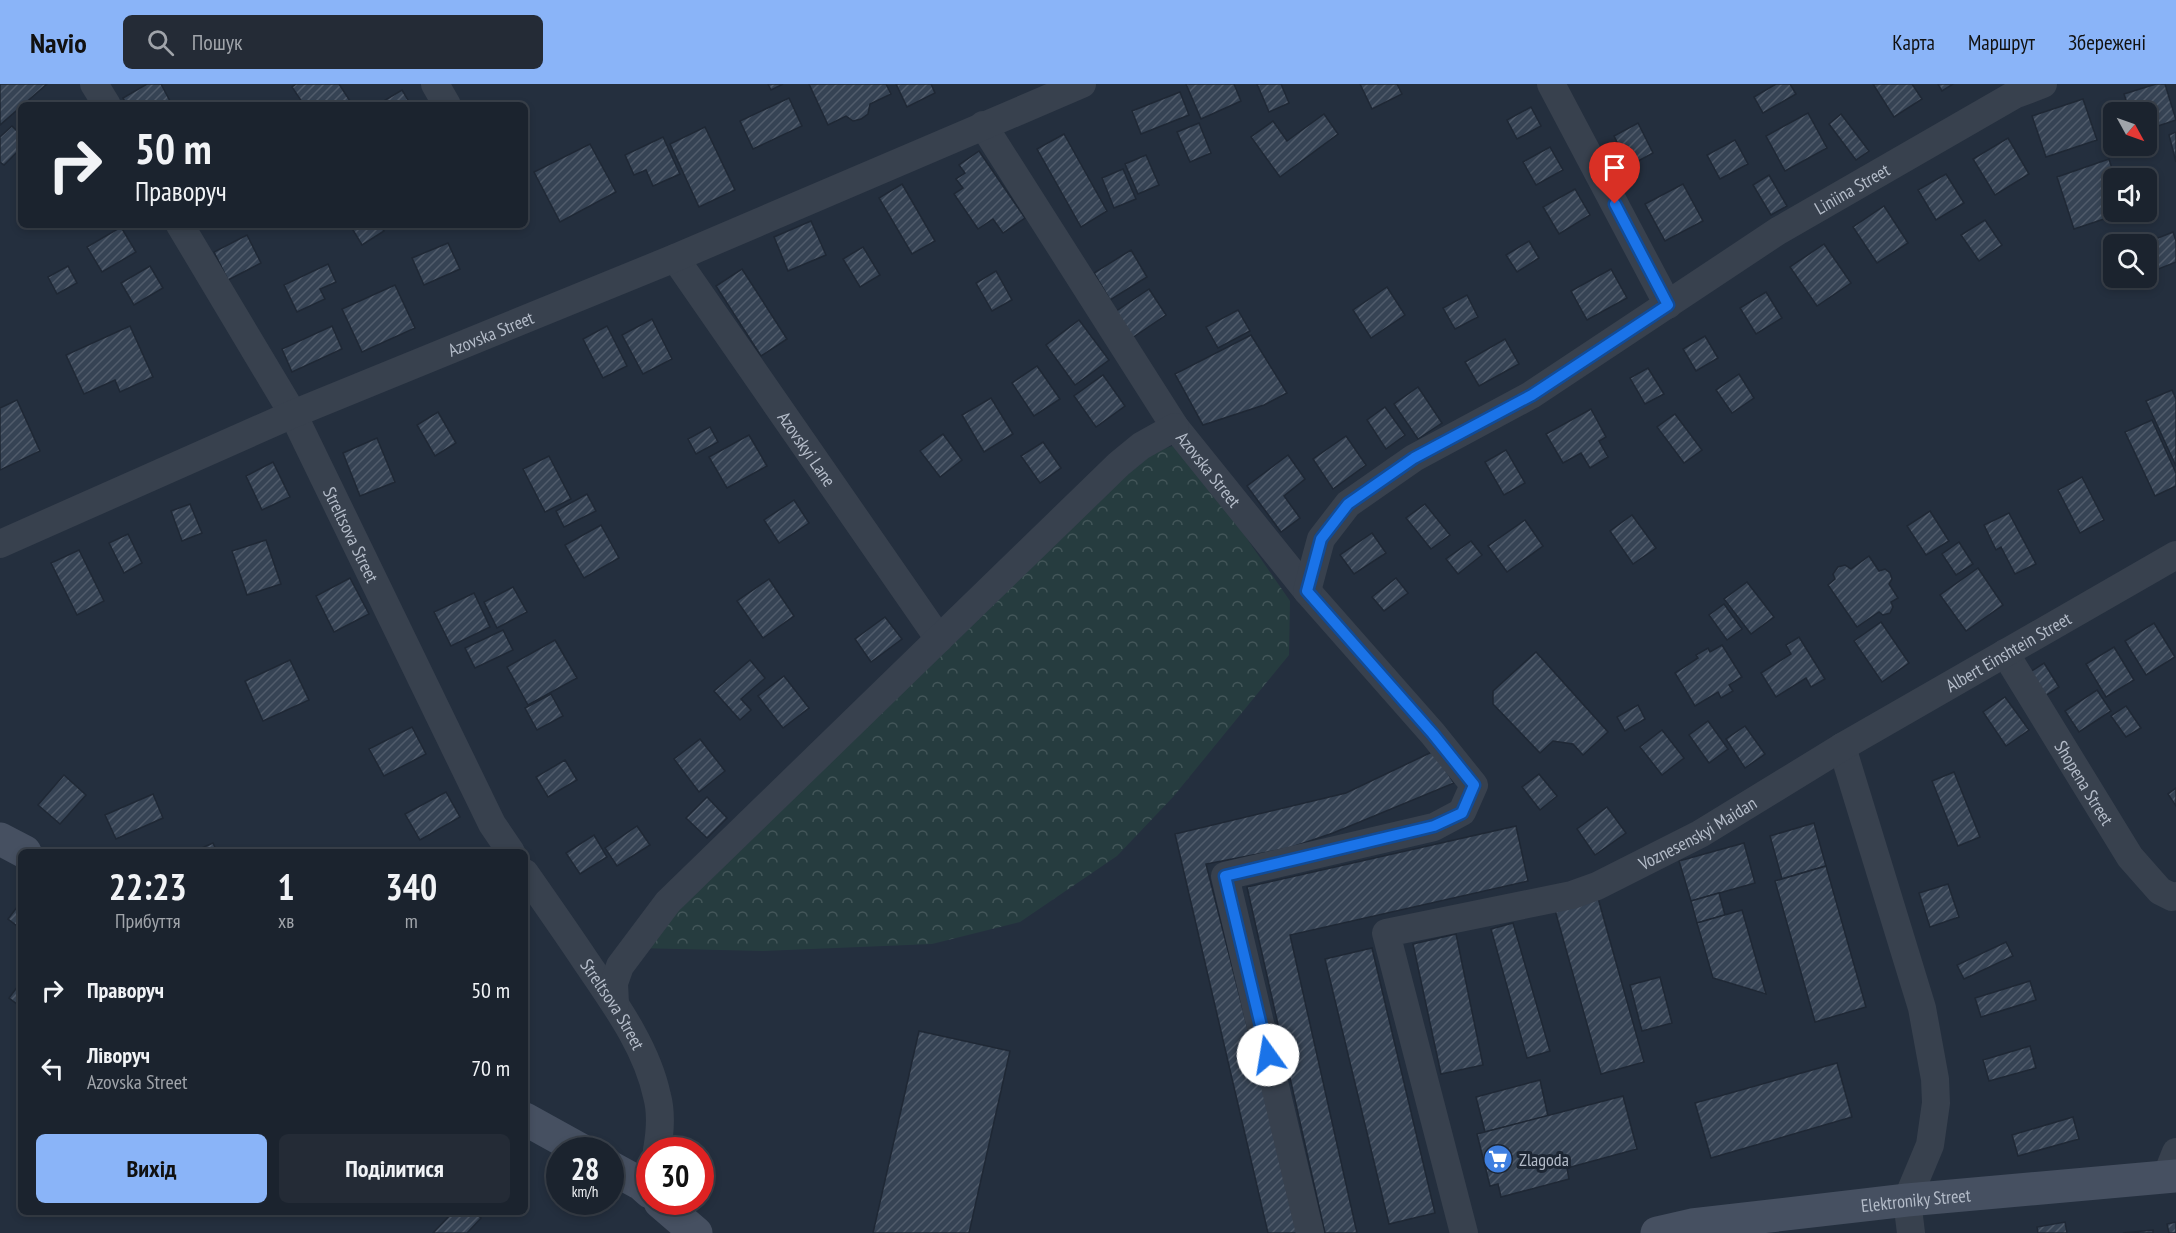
<!DOCTYPE html>
<html lang="uk">
<meta charset="utf-8">
<style>
body{margin:0;font-family:"PT Sans Narrow",sans-serif;background:#242b36;color:#f1f3f6;height:100vh;display:flex;flex-direction:column;font-size:22px;white-space:nowrap}
*{box-sizing:border-box;margin:0}
p{font-size:20px;color:#a0a4aa}
.icon{flex:none;width:33px;height:33px;fill:none;stroke:currentColor;stroke-width:2;stroke-linecap:round;stroke-linejoin:round}
.map{position:relative;flex:1;overflow:hidden}
.details{position:absolute;left:18px;top:765px;width:510px;height:366px;display:flex;flex-direction:column;background:#1b232e;border-radius:9px;box-shadow:0 3px 9px #0003,0 0 0 2px #39404a}
.details>*{flex:none}
.banner{position:absolute;left:18px;top:18px;width:510px;height:126px;border-radius:9px;box-shadow:0 3px 9px #0003,0 0 0 2px #39404a;background:#1b232e;color:#f1f3f6;overflow:hidden}
.needle{width:39px;rotate:130deg}
.fabs{position:absolute;left:2103px;top:18px;display:grid;gap:12px}
.fabs a{display:grid;place-items:center;width:54px;height:54px;border-radius:9px;background:#1b232e;box-shadow:0 3px 9px #0003,0 0 0 2px #39404a;font-size:30px}
.speed{position:absolute;left:546px;top:1053px;display:flex;gap:12px;font-size:30px;font-weight:700;text-align:center}
.speed>*{display:grid;place-content:center;width:78px;height:78px;border-radius:50%;background:#1b232e;box-shadow:0 3px 9px #0003,0 0 0 2px #39404a;line-height:1}
.speed small{font-size:15px;font-weight:400}
.speed .limit{border:9px solid #d22;background:#fff;color:#111}
.pin{position:absolute;display:grid;place-items:center;width:51px;height:51px;color:#fff;margin:-62px -26px;border-radius:50% 50% 50% 0;rotate:-45deg;box-shadow:0 0 6px #0007}
.pin .icon{rotate:45deg}
.me{position:absolute;width:66px;margin:-33px;rotate:347deg;stroke-linejoin:round;filter:drop-shadow(0 0 4px #0008)}
.turn{display:flex;align-items:center;gap:21px;height:126px;padding:0 18px;font-size:27px}
.turn .icon{width:78px;height:78px;stroke-width:2.5}
.turn b{display:block;font-size:42px;line-height:51px}
.eta{display:flex;justify-content:space-evenly;align-items:center;height:102px;text-align:center}
.eta b{font-size:36px;font-weight:600;line-height:42px}
.cta{display:flex;gap:12px;margin-top:auto;padding:12px 18px}
.cta a{flex:1;height:69px;border-radius:9px;background:#8ab4f8;color:#111;font-size:24px;font-weight:600;line-height:69px;text-align:center}
.cta a+a{background:#242b36;color:#f1f3f6}
ul{padding:0;list-style:none}
li{display:flex;align-items:center;gap:18px;height:78px;padding:0 18px}
li div{flex:1}
li b{display:block;font-size:22px}
li em{font-style:normal}
header{display:flex;align-items:center;gap:36px;box-sizing:border-box;height:84px;padding:0 30px;background:#8ab4f8;color:#111}
header strong{font-size:28px}
nav{display:flex;gap:33px;margin-inline-start:auto;font-size:21px}
.search{width:420px;height:54px;background:#242b36;display:flex;align-items:center;gap:15px;box-sizing:border-box;padding:0 21px;border-radius:9px;color:#a0a4aa;font-size:22px}
.map>svg:first-child{display:block}
.forest{fill:url(#forest-crowns)}
.building{fill:url(#building-hatch);stroke:#1f2835;stroke-width:1.5}
.lines{fill:none;stroke-linecap:round;stroke-linejoin:round}
.minor{stroke:#38414e;stroke-width:28}
.secondary{stroke:#465061;stroke-width:33}
.route-casing{stroke:#114b97;stroke-width:15}
.route{stroke:#1a73e8;stroke-width:10}
.labels{text-anchor:middle;dominant-baseline:central;stroke-width:6;stroke-linejoin:round;paint-order:stroke}
.street-label{font-size:18px;fill:#b4bcc9;stroke:#1d2633}
.poi-label{font-size:18px;fill:#b4bcc9;stroke:#1d2633;text-anchor:start}
</style>
<header>
<strong>Navio</strong>
<div class="search"><svg class="icon" aria-label="search" viewBox="0 0 24 24"><circle cx="10" cy="10" r="6"/><path d="M15 15l6 6"/></svg>Пошук</div>
<nav><a>Карта</a><a>Маршрут</a><a>Збережені</a></nav>
</header>
<div class="map">
<svg width="2176" height="1149" viewBox="0 0 2176 1149">
<defs>
<pattern id="forest-crowns" width="20" height="18" patternUnits="userSpaceOnUse" patternTransform="scale(1.5)"><rect width="20" height="18" fill="#263c3f"/><path d="M2 6a3 3 0 1 1 6 0M12 15a3 3 0 1 1 6 0" fill="none" stroke="#435659"/></pattern>
<pattern id="building-hatch" width="6" height="6" patternUnits="userSpaceOnUse" patternTransform="scale(1.5)"><rect width="6" height="6" fill="#364354"/><path d="M-1 1l2-2M0 6l6-6M5 7l2-2" fill="none" stroke="#515c6b"/></pattern>
</defs>
<rect width="100%" height="100%" fill="#242f3e"/>
<path class="forest" d="M1181 359 1290 517 1289 571 1173 713 1117 772 1020 838 932 860 763 867 636 864 947 551 1152 369Z"/>
<g class="building">
<path d="M0 0H47L0 41Z"/>
<path d="M147 0H161L172 21H127L123 14Z"/>
<path d="M296 0H339L350 17 344 21H304L292 3Z"/>
<path d="M768 0H783L771 6Z"/>
<path d="M809 0H886L891 10 870 20 868 30 861 35 853 37 846 32 828 41Z"/>
<path d="M896 0H931L935 9 907 23Z"/>
<path d="M1186 0H1234L1241 17 1201 35Z"/>
<path d="M1257 0H1281L1289 19 1269 28Z"/>
<path d="M1360 0H1397L1402 10 1372 25Z"/>
<path d="M1776 0H1790L1796 10 1763 29 1754 13Z"/>
<path d="M1873 0H1912L1922 15 1894 33Z"/>
<path d="M1938 0H1953L1942 7Z"/>
<path d="M2156 0H2165L2176 36 2146 46V28H2130L2124 10Z"/>
<path d="M402 6 411 21H377Z"/>
<path d="M1180 8 1189 31 1141 50 1132 27Z"/>
<path d="M789 14 802 42 753 65 740 37Z"/>
<path d="M2083 15 2097 56 2046 73 2032 32Z"/>
<path d="M1531 23 1541 42 1517 55 1507 36Z"/>
<path d="M1808 29 1827 64 1785 87 1766 52Z"/>
<path d="M1324 30 1338 50 1280 93 1251 53 1273 37 1287 57Z"/>
<path d="M1841 30 1869 67 1856 76 1829 40Z"/>
<path d="M1199 39 1211 69 1190 78 1177 48Z"/>
<path d="M1638 39 1653 69 1629 82 1614 52Z"/>
<path d="M12 42 21 51V64L4 81 0 78V53Z"/>
<path d="M705 43 735 106 699 123 670 60Z"/>
<path d="M2176 48V78L2169 51Z"/>
<path d="M1064 50 1107 127 1081 143 1037 65Z"/>
<path d="M663 53 680 90 653 102 646 86 634 91 625 71Z"/>
<path d="M2008 54 2029 90 1995 111 1973 75Z"/>
<path d="M1735 56 1748 80 1720 95 1707 71Z"/>
<path d="M590 60 616 108 560 138 534 88Z"/>
<path d="M1550 63 1563 86 1536 101 1523 78Z"/>
<path d="M979 67 1025 134 1003 149 993 135 978 145 954 110 963 104 956 95 965 89 959 81Z"/>
<path d="M1146 71 1159 101 1138 110 1125 80Z"/>
<path d="M2109 75 2115 94H2114V128H2125L2074 145 2057 93Z"/>
<path d="M1123 85 1136 115 1114 124 1102 94Z"/>
<path d="M1946 90 1964 119 1936 136 1918 106Z"/>
<path d="M1769 91 1787 122 1771 131 1753 101Z"/>
<path d="M902 100 935 157 912 170 879 114Z"/>
<path d="M1683 100 1703 137 1665 157 1645 120Z"/>
<path d="M1575 105 1590 131 1559 150 1543 123Z"/>
<path d="M1884 122 1908 159 1877 179 1853 143Z"/>
<path d="M1985 136 2002 161 1979 177 1961 151Z"/>
<path d="M811 137 826 171 788 187 774 153Z"/>
<path d="M350 141H380L384 147 362 161Z"/>
<path d="M121 143 136 168 102 188 87 163Z"/>
<path d="M2173 148 2176 157V178L2146 190V160H2143Z"/>
<path d="M247 151 261 179 228 196 214 168Z"/>
<path d="M1529 157 1539 174 1517 188 1506 171Z"/>
<path d="M448 159 460 185 424 201 412 174Z"/>
<path d="M1824 160 1851 199 1817 222 1790 183Z"/>
<path d="M863 163 880 191 860 203 843 175Z"/>
<path d="M1131 166 1147 193 1110 216 1094 189Z"/>
<path d="M328 180 336 198 320 205 325 215 297 228 284 201Z"/>
<path d="M68 182 77 199 57 210 48 193Z"/>
<path d="M150 182 163 204 134 221 121 199Z"/>
<path d="M742 185 787 255 761 272 716 202Z"/>
<path d="M1611 185 1627 214 1587 236 1571 207Z"/>
<path d="M996 187 1012 216 992 227 976 199Z"/>
<path d="M395 201 415 244 362 268 342 225Z"/>
<path d="M1387 203 1405 231 1371 254 1353 226Z"/>
<path d="M1149 205 1166 231 1129 256 1112 230Z"/>
<path d="M1766 208 1782 234 1756 250 1740 224Z"/>
<path d="M1467 211 1478 233 1455 245 1443 224Z"/>
<path d="M1238 226 1250 247 1218 264 1206 243Z"/>
<path d="M652 235 672 275 643 290 622 251Z"/>
<path d="M1079 236 1109 276 1075 301 1046 261Z"/>
<path d="M130 242 153 293 120 308 115 296 84 310 66 271Z"/>
<path d="M332 242 342 265 292 288 282 265Z"/>
<path d="M607 242 627 282 603 294 583 255Z"/>
<path d="M1251 251 1287 309 1264 321 1203 341 1175 290Z"/>
<path d="M1705 252 1718 274 1696 287 1683 265Z"/>
<path d="M1505 255 1519 280 1479 302 1465 278Z"/>
<path d="M1037 282 1060 315 1034 332 1012 299Z"/>
<path d="M1648 284 1664 310 1645 320 1630 294Z"/>
<path d="M1739 290 1754 314 1732 329 1716 306Z"/>
<path d="M1103 291 1125 322 1096 343 1074 312Z"/>
<path d="M1418 303 1442 339 1418 355 1394 320Z"/>
<path d="M2172 306 2176 315V382L2146 317Z"/>
<path d="M991 314 1013 350 984 368 962 331Z"/>
<path d="M17 316 40 367 0 386V324Z"/>
<path d="M1385 323 1405 351 1386 365 1367 336Z"/>
<path d="M1591 325 1606 353 1599 357 1608 373 1590 384 1581 369 1563 379 1546 350Z"/>
<path d="M438 328 456 359 435 372 417 341Z"/>
<path d="M1675 330 1702 366 1684 379 1657 343Z"/>
<path d="M2152 336 2176 389V402L2155 412 2125 348Z"/>
<path d="M710 343 718 358 696 370 688 355Z"/>
<path d="M943 350 962 376 940 393 920 367Z"/>
<path d="M749 351 767 382 727 404 709 373Z"/>
<path d="M1346 352 1366 381 1333 405 1313 375Z"/>
<path d="M377 354 395 398 360 412 343 369Z"/>
<path d="M1043 358 1061 384 1040 399 1021 372Z"/>
<path d="M1506 366 1525 399 1504 411 1485 378Z"/>
<path d="M1288 371 1305 395 1284 412 1300 434 1281 448 1247 402Z"/>
<path d="M549 372 571 415 545 428 523 385Z"/>
<path d="M273 378 290 413 262 426 246 392Z"/>
<path d="M2082 393 2104 436 2080 449 2058 406Z"/>
<path d="M587 410 596 427 564 443 556 427Z"/>
<path d="M794 416 809 439 779 459 764 436Z"/>
<path d="M190 420 202 449 182 457 171 427Z"/>
<path d="M1425 420 1450 451 1431 465 1406 434Z"/>
<path d="M1930 427 1949 457 1926 471 1907 442Z"/>
<path d="M2009 429 2036 480 2015 490 2001 463 1996 466 1984 441Z"/>
<path d="M1632 431 1656 464 1633 480 1610 447Z"/>
<path d="M1525 436 1543 462 1507 488 1488 462Z"/>
<path d="M601 441 619 474 584 494 565 461Z"/>
<path d="M1372 449 1386 469 1354 490 1340 471Z"/>
<path d="M128 450 142 479 124 489 109 459Z"/>
<path d="M266 456 281 500 247 511 232 467Z"/>
<path d="M1471 457 1482 471 1458 490 1446 475Z"/>
<path d="M1959 458 1973 480 1956 491 1942 470Z"/>
<path d="M79 466 104 517 77 531 51 479Z"/>
<path d="M1869 472 1879 487 1885 485 1890 489 1892 495 1889 500 1898 514 1891 518 1893 523 1890 529 1883 531 1879 528 1857 543 1828 501 1835 495 1833 490 1838 483 1845 481 1851 485Z"/>
<path d="M1978 484 2003 521 1966 547 1940 511Z"/>
<path d="M350 494 369 530 334 548 316 512Z"/>
<path d="M1396 494 1408 509 1384 527 1372 513Z"/>
<path d="M769 495 794 532 763 554 737 517Z"/>
<path d="M1747 498 1774 533 1751 550 1724 515Z"/>
<path d="M513 503 527 528 497 544 484 518Z"/>
<path d="M474 509 490 543 451 562 434 528Z"/>
<path d="M1724 520 1742 545 1727 556 1709 531Z"/>
<path d="M885 533 902 555 871 578 855 555Z"/>
<path d="M1881 538 1909 579 1882 598 1854 557Z"/>
<path d="M2154 539 2175 573 2146 591 2125 557Z"/>
<path d="M503 546 513 566 475 584 465 564Z"/>
<path d="M1799 553 1825 595 1811 603 1806 594 1776 613 1761 589 1791 570 1786 561Z"/>
<path d="M555 556 577 594 528 621 507 583Z"/>
<path d="M1722 561 1742 593 1729 601 1733 607 1721 614 1718 608 1695 622 1675 589 1698 574 1696 571 1708 564 1710 568Z"/>
<path d="M2114 563 2134 596 2106 613 2086 580Z"/>
<path d="M1536 568 1608 648 1583 671 1573 660 1553 657 1540 669 1493 620V607Z"/>
<path d="M290 576 309 616 263 637 245 597Z"/>
<path d="M750 576 765 594 741 615 751 626 740 636 714 607Z"/>
<path d="M2044 579 2059 603 2039 616 2024 592Z"/>
<path d="M784 592 809 624 783 644 758 612Z"/>
<path d="M2097 606 2111 627 2079 648 2065 627Z"/>
<path d="M551 610 563 632 537 646 525 624Z"/>
<path d="M2005 613 2029 646 2006 662 1983 628Z"/>
<path d="M1638 621 1645 635 1625 647 1617 633Z"/>
<path d="M2126 622 2141 644 2126 653 2111 632Z"/>
<path d="M1708 637 1728 665 1709 679 1689 651Z"/>
<path d="M1745 642 1765 670 1745 684 1726 655Z"/>
<path d="M412 643 426 670 384 692 369 665Z"/>
<path d="M1662 646 1684 674 1662 691 1640 663Z"/>
<path d="M700 655 725 687 699 708 674 675Z"/>
<path d="M1434 667 1454 699 1333 749 1289 764 1206 780 1300 1149H1268L1175 750 1346 709Z"/>
<path d="M565 676 577 696 548 713 536 693Z"/>
<path d="M1954 688 1980 753 1958 762 1932 697Z"/>
<path d="M1539 690 1557 712 1540 726 1522 703Z"/>
<path d="M64 691 86 711 60 740 38 721Z"/>
<path d="M2176 704V722L2168 710Z"/>
<path d="M446 708 460 733 420 756 405 730Z"/>
<path d="M153 710 163 734 116 755 105 731Z"/>
<path d="M707 713 727 734 707 754 686 734Z"/>
<path d="M1607 723 1626 749 1595 771 1577 745Z"/>
<path d="M1814 739 1826 782 1782 795 1770 752Z"/>
<path d="M637 742 650 761 617 782 605 764Z"/>
<path d="M1516 742 1528 797 1290 851 1357 1149H1325L1247 803Z"/>
<path d="M594 751 607 773 580 790 566 769Z"/>
<path d="M213 759 217 768H193Z"/>
<path d="M1744 759 1755 799 1691 817 1679 777Z"/>
<path d="M1826 782 1866 923 1815 938 1775 797Z"/>
<path d="M1948 800 1959 833 1930 843 1919 809Z"/>
<path d="M1719 809 1725 831 1697 839 1691 817Z"/>
<path d="M1598 814 1644 978 1601 990 1555 826Z"/>
<path d="M21 818V845L8 835Z"/>
<path d="M1742 826 1766 910 1713 894 1697 839Z"/>
<path d="M1513 839 1550 967 1527 974 1491 845Z"/>
<path d="M1456 850 1483 981 1441 990 1413 860Z"/>
<path d="M2006 858 2013 872 1964 895 1957 881Z"/>
<path d="M1372 864 1435 1129 1389 1140 1325 875Z"/>
<path d="M1660 893 1672 939 1642 947 1630 901Z"/>
<path d="M2030 897 2036 916 1981 933 1975 914Z"/>
<path d="M21 898V923L9 914Z"/>
<path d="M919 947 1010 967 969 1149H873Z"/>
<path d="M2030 962 2036 984 1989 997 1983 976Z"/>
<path d="M1837 979 1852 1033 1711 1074 1695 1019Z"/>
<path d="M1540 996 1548 1032 1485 1048 1476 1013Z"/>
<path d="M1623 1012 1637 1065 1567 1084 1569 1095 1501 1113 1498 1100 1490 1102 1477 1050Z"/>
<path d="M2073 1033 2079 1055 2018 1072 2012 1051Z"/>
<path d="M453 1128H474L481 1134 467 1149H433Z"/>
<path d="M2065 1138 2067 1149H2038L2037 1143Z"/>
<path d="M2176 1138V1149H2169L2167 1140Z"/>
<path d="M2153 1146V1149H2123Z"/>
</g>
<g class="lines">
<g class="minor">
<path d="M94 0 107 21"/>
<path d="M435 0 447 21"/>
<path d="M1551 0 1668 221"/>
<path id="s1" d="M983 41 1175 343 1307 507 1433 650 1474 701 1462 728 1434 743 1225 792 1310 1149"/>
<path id="s2" d="M180 141 293 330 492 740 511 768"/>
<path id="s3" d="M675 174 939 555"/>
<path id="s4" d="M0 460 293 330 675 174 1082 0"/>
<path id="s5" d="M1307 507 1321 455 1348 420 1414 374 1531 311 1778 147 2014 11 2043 0"/>
<path id="s6" d="M2005 569 2130 773 2160 807 2172 813 2176 812"/>
<path d="M1842 663 1922 924 1935 995 1936 1019 1930 1061 1907 1116 1911 1149"/>
<path id="s7" d="M525 789C546 819 567 849 587 879 615 920 647 964 657 1012 662 1030 660 1049 657 1066"/>
<path d="M615 920 614 899 620 882 668 818 1119 380 1141 362 1175 343"/>
<path d="M2166 1093 2176 1068"/>
<path id="s8" d="M1464 1149 1386 849 1572 811 1597 802 1700 750 1842 663 2176 471"/>
</g>
<g class="secondary">
<path d="M0 755 25 768"/>
<path d="M525 1035 581 1066"/>
<path d="M610 1083 641 1100 650 1108"/>
<path d="M660 1118 696 1149"/>
<path id="s9" d="M1657 1149 1692 1141 1907 1116 2176 1092"/>
</g>
</g>
<g class="lines">
<g class="route-casing">
<path id="route" d="M1268 971 1225 792 1434 742 1462 729 1474 701 1433 650 1307 507 1321 455 1348 420 1414 374 1532 311 1668 221 1615 120"/>
</g>
<use href="#route" class="route"/>
</g>
<defs>
<g id="supermarket-disc" transform="scale(1.5)"><circle r="9.5" fill="#3f7fe0" stroke="#1d2633"/><path d="M-6-5.5h2.5l.6 2H6L4.5 2H-2.5L-4.4-4H-6ZM-1.5 3.2a1.3 1.3 0 1 0 .1 0ZM3 3.2a1.3 1.3 0 1 0 .1 0Z" fill="#fff"/></g>
</defs>
<g fill-rule="evenodd">
<use href="#supermarket-disc" x="1498" y="1075"/>
</g>
<g class="labels">
<g class="street-label">
<text stroke="none"><textPath href="#s5" startOffset="693">Liniina Street</textPath></text>
<text stroke="none"><textPath href="#s4" startOffset="534">Azovska Street</textPath></text>
<text stroke="none"><textPath href="#s3" startOffset="232">Azovskyi Lane</textPath></text>
<text stroke="none"><textPath href="#s1" startOffset="412">Azovska Street</textPath></text>
<text stroke="none"><textPath href="#s2" startOffset="354">Streltsova Street</textPath></text>
<text stroke="none"><textPath href="#s8" startOffset="1000">Albert Einshtein Street</textPath></text>
<text stroke="none"><textPath href="#s6" startOffset="152">Shopena Street</textPath></text>
<text stroke="none"><textPath href="#s8" startOffset="640">Voznesenskyi Maidan</textPath></text>
<text stroke="none"><textPath href="#s7" startOffset="158">Streltsova Street</textPath></text>
<text stroke="none"><textPath href="#s9" startOffset="261">Elektroniky Street</textPath></text>
</g>
<g class="poi-label">
<text x="1519" y="1075">Zlagoda</text>
</g>
</g>
</svg>
<div class="fabs">
<a><svg class="needle" viewBox="-14 -14 28 28"><path d="M0-13l5 13h-10z" fill="#e53935"/><path d="M0 13l5-13h-10z" fill="#a0a4aa"/></svg></a>
<a><svg class="icon" aria-label="sound" viewBox="0 0 24 24"><path d="M4 9h4l5-4v14l-5-4H4zM17 9q2 3 0 6"/></svg></a>
<a><svg class="icon" aria-label="search" viewBox="0 0 24 24"><circle cx="10" cy="10" r="6"/><path d="M15 15l6 6"/></svg></a>
</div>
<div class="speed"><div>28<small>km/h</small></div><div class="limit">30</div></div>
<div class="pin" style="left:1615px;top:120px;background:#d93025"><svg class="icon" aria-label="arrive" viewBox="0 0 24 24"><path d="M6 21V4h12l-3 4 3 4H6"/></svg></div>
<svg class="me" style="left:1268px;top:971px" viewBox="-20 -20 40 40"><circle r="19" fill="#fff"/><path d="M0-13L10 11 0 6-10 11z" fill="#1a73e8"/></svg>
<div class="banner">
<div class="turn"><svg class="icon" aria-label="right" viewBox="0 0 24 24"><path d="M7 20v-9h11M14 6l5 5-5 5"/></svg><div><b>50 m</b>Праворуч</div></div>
</div>
<section class="details">
<div class="eta">
<div><b>22:23</b><p>Прибуття</p></div>
<div><b>1</b><p>хв</p></div>
<div><b>340</b><p>m</p></div>
</div>
<ul>
<li><svg class="icon" aria-label="right" viewBox="0 0 24 24"><path d="M7 20v-9h11M14 6l5 5-5 5"/></svg><div><b>Праворуч</b></div><em>50 m</em></li>
<li><svg class="icon" aria-label="left" viewBox="0 0 24 24"><path d="M17 20v-9H6M10 6l-5 5 5 5"/></svg><div><b>Ліворуч</b><p>Azovska Street</p></div><em>70 m</em></li>
</ul>
<div class="cta"><a>Вихід</a><a>Поділитися</a></div>
</section>
</div>
